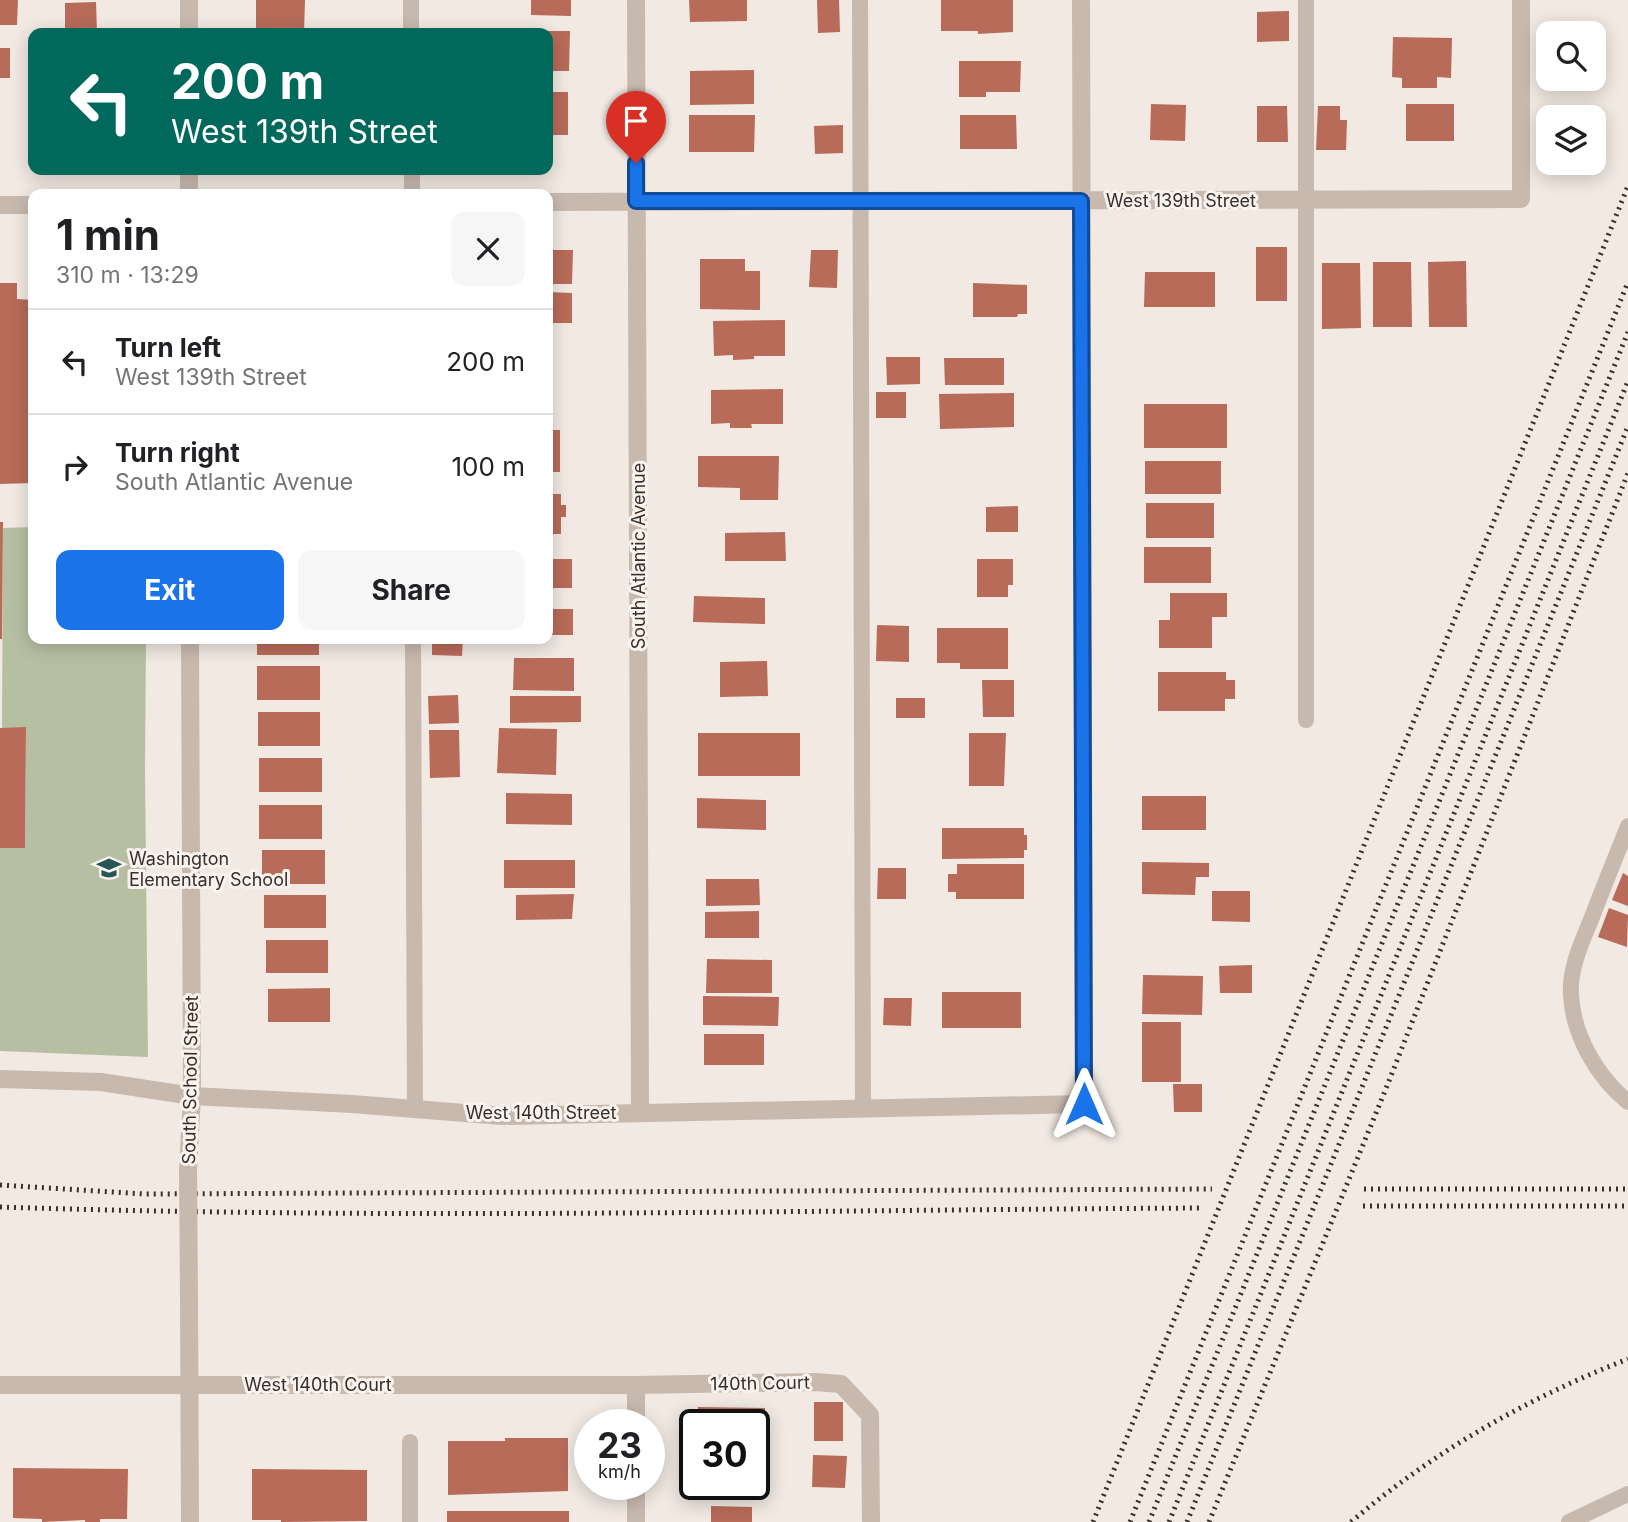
<!DOCTYPE html>
<meta charset="utf-8">
<style>
body{margin:0;font-family:Inter,sans-serif;background:#f6f6f6;color:#202124;height:100vh;display:flex;flex-direction:column;font-size:26px;white-space:nowrap}
*{box-sizing:border-box;margin:0}
p{font-size:23px;color:#757577}
.icon{flex:none;width:38px;height:38px;fill:none;stroke:currentColor;stroke-width:2;stroke-linecap:round;stroke-linejoin:round}
.map{position:relative;flex:1;overflow:hidden}
.drawer{position:absolute;left:28px;top:189px;width:525px;height:455px;display:flex;flex-direction:column;background:#fff;border-radius:14px;box-shadow:0 4px 18px #0003}
.drawer>*{flex:none}
.top-card{position:absolute;left:28px;top:28px;width:525px;height:147px;border-radius:14px;box-shadow:0 4px 18px #0003;background:#00695c;color:#fff;overflow:hidden}
.tools{position:absolute;left:1536px;top:21px;display:grid;gap:14px}
.tools a{display:grid;place-items:center;width:70px;height:70px;border-radius:14px;background:#fff;box-shadow:0 4px 18px #0003;font-size:35px}
.speed{position:absolute;left:574px;top:1409px;display:flex;gap:14px;font-size:35px;font-weight:700;text-align:center}
.speed>*{display:grid;place-content:center;width:91px;height:91px;border-radius:50%;background:#fff;box-shadow:0 4px 18px #0003;line-height:1}
.speed small{font-size:18px;font-weight:400}
.speed .limit{border:4px solid #111;border-radius:10px;background:#fff;color:#111}
.pin{position:absolute;display:grid;place-items:center;width:60px;height:60px;color:#fff;margin:-72px -30px;border-radius:50% 50% 50% 0;rotate:-45deg;box-shadow:0 0 7px #0007}
.pin .icon{rotate:45deg}
.me{position:absolute;width:77px;margin:-38px;rotate:0deg;stroke-linejoin:round;filter:drop-shadow(0 0 5px #0008)}
.turn{display:flex;align-items:center;gap:24px;height:147px;padding:0 28px;font-size:32px}
.turn .icon{width:91px;height:91px;stroke-width:2.5}
.turn b{display:block;font-size:49px;line-height:60px}
.round{display:grid;place-items:center;flex:none;width:74px;height:74px;border-radius:14px;background:#f6f6f6}
.overview{display:flex;align-items:center;justify-content:space-between;height:119px;padding:0 28px}
h1{font-size:42px;font-weight:700;line-height:52px}
.primary-button{display:flex;gap:14px;margin-top:auto;padding:14px 28px}
.primary-button a{flex:1;height:80px;border-radius:14px;background:#1a73e8;color:#fff;font-size:28px;font-weight:700;line-height:80px;text-align:center}
.primary-button a+a{background:#f6f6f6;color:#202124}
ul{padding:0;list-style:none}
li{display:flex;align-items:center;gap:21px;height:105px;padding:0 28px;border-top:2px solid #e0e0e0}
li div{flex:1}
li b{display:block;font-size:26px}
li em{font-style:normal}
.map>svg:first-child{display:block}
.green{fill:#b7bfa3}
.building{fill:#b86b59}
.lines{fill:none;stroke-linecap:round;stroke-linejoin:round}
.lane{stroke:#c8b9af;stroke-width:16}
.street{stroke:#c8b9af;stroke-width:18}
.rail{stroke:#382f2c;stroke-width:5;stroke-dasharray:2 5;stroke-linecap:butt}
.street-bridge{stroke:#c8b9af;stroke-width:18}
.route-casing{stroke:#114b97;stroke-width:18}
.route{stroke:#1a73e8;stroke-width:12}
.labels{text-anchor:middle;dominant-baseline:central;stroke-width:6;stroke-linejoin:round;paint-order:stroke}
.street-label{font-size:18px;fill:#382f2c;stroke:#f9f3ee}
.poi-label{font-size:18px;fill:#382f2c;stroke:#f9f3ee;text-anchor:start}
</style>
<div class="map">
<svg width="1628" height="1522" viewBox="0 0 1628 1522">
<rect width="100%" height="100%" fill="#f1e9e2"/>
<path class="green" d="M33 527V639H146L145 771 148 1057 0 1051V848L25 847 26 728H2L3 528Z"/>
<g class="building">
<path d="M0 0H18L17 25H0Z"/>
<path d="M256 0H305L304 33H256Z"/>
<path d="M531 0H571V16L531 15Z"/>
<path d="M689 0H747V21L690 22Z"/>
<path d="M817 0H839L840 32 818 33Z"/>
<path d="M941 0H1013V32L978 34V31H941Z"/>
<path d="M96 2 97 33H65V3Z"/>
<path d="M1289 11V41L1257 42V12Z"/>
<path d="M548 31H570L569 71H548Z"/>
<path d="M1393 37 1452 38 1451 78 1437 77V88H1402V78L1392 77Z"/>
<rect x="0" y="48" width="10" height="30"/>
<path d="M959 61H1021L1020 92H986V97H959Z"/>
<path d="M754 70V104L690 105V71Z"/>
<rect x="548" y="92" width="20" height="43"/>
<path d="M1151 104 1186 105 1185 141 1150 140Z"/>
<rect x="1406" y="104" width="48" height="37"/>
<path d="M1257 106H1287L1288 142H1257Z"/>
<path d="M1318 106H1340V120H1347L1346 150H1316Z"/>
<path d="M689 115H755L754 152H689Z"/>
<path d="M960 115H1016L1017 149H960Z"/>
<path d="M843 125V153L815 154 814 126Z"/>
<rect x="1256" y="247" width="31" height="54"/>
<path d="M548 250H573L572 284H548Z"/>
<path d="M811 250H838L837 288 809 287Z"/>
<path d="M700 259H745V271H760V310L700 309Z"/>
<path d="M1466 261 1467 327H1429L1428 262Z"/>
<path d="M1373 262H1411L1412 327H1373Z"/>
<path d="M1322 263H1360L1361 328 1322 329Z"/>
<path d="M1145 272H1215V307H1144Z"/>
<path d="M0 283H17V299L33 300V483L0 484Z"/>
<path d="M973 283 1027 285V314H1018L1017 317H973Z"/>
<path d="M548 292 572 293V323H548Z"/>
<path d="M785 320V356H754V359L733 360V355L714 356 713 321Z"/>
<path d="M886 357H920V384L887 385Z"/>
<path d="M944 358H1004V385H945Z"/>
<path d="M783 389V424H751L752 428H730V423L711 424V390Z"/>
<rect x="876" y="392" width="30" height="26"/>
<path d="M1014 393V427L940 429 939 394Z"/>
<rect x="1144" y="404" width="83" height="44"/>
<rect x="548" y="430" width="12" height="42"/>
<path d="M698 456H779L778 500H740V488L698 487Z"/>
<rect x="1145" y="461" width="76" height="33"/>
<path d="M548 494H561V505H566V517H561V534H548Z"/>
<rect x="1146" y="503" width="68" height="35"/>
<path d="M1018 506V532H986V507Z"/>
<path d="M0 522H3L2 639H0Z"/>
<path d="M785 532 786 561H725V533Z"/>
<rect x="1144" y="547" width="67" height="36"/>
<rect x="548" y="559" width="24" height="29"/>
<path d="M977 559H1013V585H1008V597H977Z"/>
<path d="M1170 593H1227V617H1212V648H1159V620H1170Z"/>
<path d="M694 596 765 598V624L693 622Z"/>
<rect x="548" y="609" width="25" height="26"/>
<path d="M877 625 909 626V662L876 661Z"/>
<path d="M937 628H1008V669H960V663H937Z"/>
<rect x="257" y="639" width="62" height="16"/>
<path d="M432 639H463L462 656 432 655Z"/>
<path d="M514 658H574V691L513 690Z"/>
<path d="M767 661 768 696 720 697V662Z"/>
<rect x="257" y="666" width="63" height="34"/>
<path d="M1158 672H1226V680H1235V699H1225V711H1158Z"/>
<path d="M982 680H1014V717H983Z"/>
<path d="M458 695 459 723 429 724 428 696Z"/>
<path d="M510 696H581V722L510 723Z"/>
<rect x="896" y="698" width="29" height="20"/>
<rect x="258" y="712" width="62" height="34"/>
<path d="M26 727 25 848H0V728Z"/>
<path d="M499 728 557 729 556 775 497 773Z"/>
<path d="M429 730H459L460 777 430 778Z"/>
<rect x="698" y="733" width="102" height="43"/>
<path d="M969 733H1006L1004 786H969Z"/>
<rect x="259" y="758" width="63" height="34"/>
<path d="M506 793 572 794V825L506 824Z"/>
<rect x="1142" y="796" width="64" height="34"/>
<path d="M697 798 766 800V830L697 828Z"/>
<rect x="259" y="805" width="63" height="34"/>
<path d="M942 828H1024V835H1027V850H1024V858L942 859Z"/>
<rect x="262" y="850" width="63" height="34"/>
<rect x="504" y="860" width="71" height="28"/>
<path d="M1142 862 1209 863V877H1196L1195 895 1142 894Z"/>
<path d="M957 864H1024V899H956V892H948V874H957Z"/>
<path d="M878 868H906V899H877Z"/>
<path d="M1623 873 1628 876V906L1612 900Z"/>
<path d="M706 879H759L760 905 706 906Z"/>
<path d="M1212 891H1250V922L1212 921Z"/>
<path d="M574 894 572 919 516 920V895Z"/>
<rect x="264" y="895" width="62" height="33"/>
<path d="M1609 908 1628 915 1627 947 1598 937Z"/>
<path d="M759 911V938H705V912Z"/>
<rect x="266" y="940" width="62" height="33"/>
<path d="M707 959 772 960V993H706Z"/>
<path d="M1252 965V993H1220L1219 966Z"/>
<path d="M1143 975 1203 976 1202 1015 1142 1014Z"/>
<path d="M330 988V1022H268V989Z"/>
<rect x="942" y="992" width="79" height="36"/>
<path d="M703 996 779 997 778 1026 703 1025Z"/>
<path d="M884 998H912L911 1026 883 1025Z"/>
<rect x="1142" y="1022" width="39" height="60"/>
<rect x="704" y="1034" width="60" height="31"/>
<path d="M1173 1084H1202V1112H1174Z"/>
<rect x="814" y="1402" width="29" height="39"/>
<path d="M698 1407 765 1408V1448H754V1424H698Z"/>
<path d="M505 1438H568V1491L448 1495V1441H505Z"/>
<path d="M813 1455 847 1456 845 1488 812 1487Z"/>
<path d="M13 1468 128 1469 127 1519H100V1522H85V1520L42 1522V1519L13 1518Z"/>
<path d="M252 1469 367 1470V1521L281 1522V1520H252Z"/>
<path d="M754 1471 760 1472 759 1498 701 1496V1484H754Z"/>
<path d="M711 1506 752 1507V1522H711Z"/>
<rect x="447" y="1511" width="122" height="11"/>
</g>
<g class="lines">
<g class="lane">
<path d="M411 0V33"/>
<path d="M860 0 863 1108"/>
<path d="M1306 0V720"/>
<path d="M412 170V194"/>
<path d="M413 639 415 1109"/>
<path d="M1628 826C1617 854 1605 883 1594 912 1584 938 1569 966 1571 995 1573 1035 1597 1077 1628 1102"/>
<path d="M410 1442V1522"/>
<path d="M1569 1522 1628 1494"/>
</g>
<g class="street">
<path d="M636 0 640 1112"/>
<path d="M189 33V0"/>
<path d="M189 170V194"/>
<path d="M548 202 1521 199V0"/>
<path d="M0 205H33"/>
<path d="M0 1079 101 1082 192 1096 352 1104 502 1116 1084 1104 1081 0"/>
<path d="M188 1170 192 1096 190 639"/>
<path d="M189 1298 190 1522"/>
<path d="M0 1385H636L815 1382 841 1384 870 1415 871 1522"/>
<path d="M636 1424V1385"/>
<path d="M636 1522V1484"/>
</g>
<g class="rail">
<path d="M0 1185 144 1194 1212 1189"/>
<path d="M1364 1189H1628"/>
<path d="M1363 1206H1628"/>
<path d="M0 1207C400 1220 802 1210 1203 1208"/>
<path d="M1093 1522 1628 186"/>
<path d="M1130 1522 1628 282"/>
<path d="M1149 1522 1628 332"/>
<path d="M1169 1522 1628 381"/>
<path d="M1187 1522 1628 426"/>
<path d="M1209 1522 1385 1091 1628 473"/>
<path d="M1351 1522C1433 1452 1527 1398 1628 1359"/>
</g>
<path class="street-bridge" d="M188 1170 189 1298"/>
</g>
<g class="lines">
<g class="route-casing">
<path id="route" d="M636 163V201H1081L1084 1104"/>
</g>
<use href="#route" class="route"/>
</g>
<defs>
<g id="school-bare" transform="scale(1.89)"><path d="M0-5L7-2L0 1L-7-2ZM-4 1L0 2.5L4 1V4Q0 6-4 4Z" fill="#265555" stroke="#f9f3ee" stroke-width="2.5" paint-order="stroke"/></g>
</defs>
<g fill-rule="evenodd">
<use href="#school-bare" x="109" y="868"/>
</g>
<g class="labels">
<g class="street-label">
<text x="1181" y="200">West 139th Street</text>
<text transform="translate(638 556) rotate(-90)">South Atlantic Avenue</text>
<text transform="translate(190 1080) rotate(-89)">South School Street</text>
<text x="541" y="1112">West 140th Street</text>
<text transform="translate(760 1383) rotate(-1)">140th Court</text>
<text x="318" y="1384">West 140th Court</text>
</g>
<g class="poi-label">
<text x="129" y="858">Washington<tspan x="129" dy="21">Elementary School</tspan></text>
</g>
</g>
</svg>
<div class="tools">
<a><svg class="icon" aria-label="search" viewBox="0 0 24 24"><circle cx="10" cy="10" r="6"/><path d="M15 15l6 6"/></svg></a>
<a><svg class="icon" aria-label="layers" viewBox="0 0 24 24"><path d="M12 4l9 5-9 5-9-5zM3 14l9 5 9-5"/></svg></a>
</div>
<div class="speed"><div>23<small>km/h</small></div><div class="limit">30</div></div>
<div class="pin" style="left:636px;top:163px;background:#d93025"><svg class="icon" aria-label="arrive" viewBox="0 0 24 24"><path d="M6 21V4h12l-3 4 3 4H6"/></svg></div>
<svg class="me" style="left:1084px;top:1104px" viewBox="-20 -20 40 40"><path d="M0-17L14 15 0 8-14 15z" fill="#1a73e8" stroke="#fff" stroke-width="4"/></svg>
<div class="top-card">
<div class="turn"><svg class="icon" aria-label="left" viewBox="0 0 24 24"><path d="M17 20v-9H6M10 6l-5 5 5 5"/></svg><div><b>200 m</b>West 139th Street</div></div>
</div>
<section class="drawer">
<div class="overview"><div><h1>1 min</h1><p>310 m · 13:29</p></div><a class="round"><svg class="icon" aria-label="close" viewBox="0 0 24 24"><path d="M6 6l12 12M18 6L6 18"/></svg></a></div>
<ul>
<li><svg class="icon" aria-label="left" viewBox="0 0 24 24"><path d="M17 20v-9H6M10 6l-5 5 5 5"/></svg><div><b>Turn left</b><p>West 139th Street</p></div><em>200 m</em></li>
<li><svg class="icon" aria-label="right" viewBox="0 0 24 24"><path d="M7 20v-9h11M14 6l5 5-5 5"/></svg><div><b>Turn right</b><p>South Atlantic Avenue</p></div><em>100 m</em></li>
</ul>
<div class="primary-button"><a>Exit</a><a>Share</a></div>
</section>
</div>
